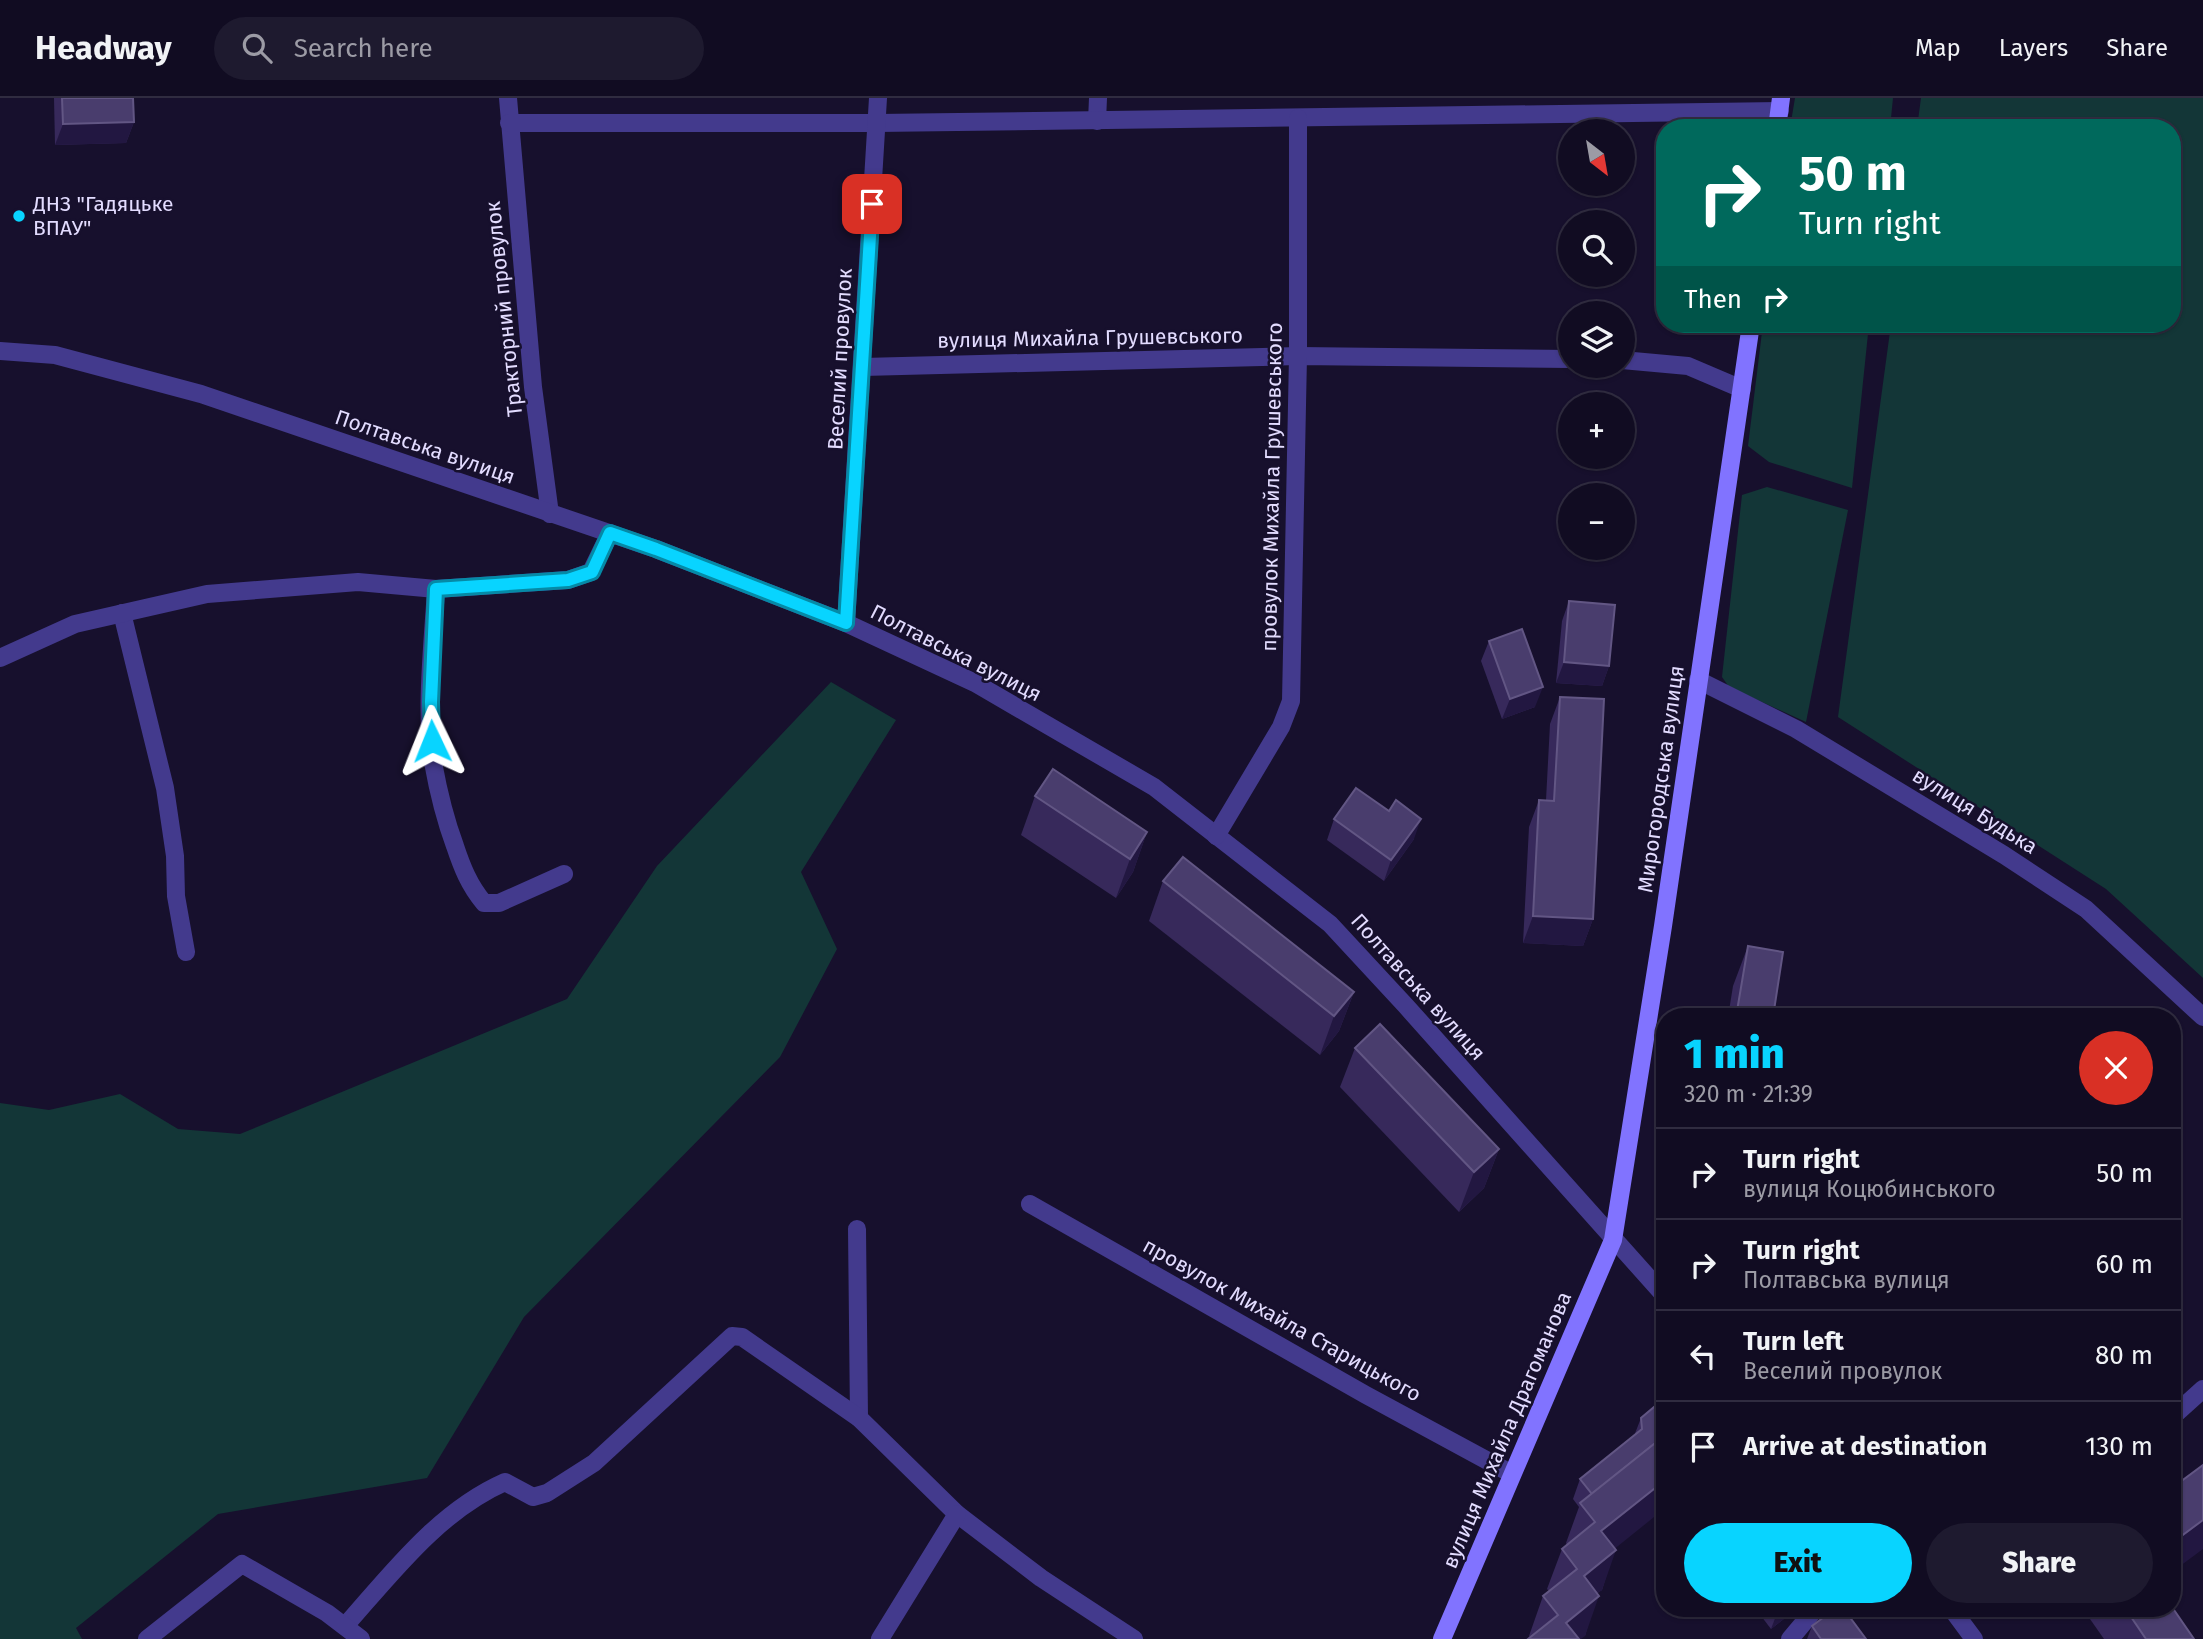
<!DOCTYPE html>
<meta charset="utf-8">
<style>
body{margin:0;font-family:"Fira Sans",sans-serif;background:#1e1a2f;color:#f1f3f6;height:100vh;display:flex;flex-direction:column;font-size:26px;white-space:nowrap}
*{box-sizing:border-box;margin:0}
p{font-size:23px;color:#9c9ba5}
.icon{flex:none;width:38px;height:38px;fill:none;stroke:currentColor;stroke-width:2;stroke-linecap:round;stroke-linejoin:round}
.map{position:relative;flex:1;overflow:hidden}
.details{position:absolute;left:1656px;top:910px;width:525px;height:609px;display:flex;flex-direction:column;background:#110c22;border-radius:28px;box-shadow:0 2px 5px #0004,0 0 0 2px #302c40}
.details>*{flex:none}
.top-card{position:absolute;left:1656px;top:21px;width:525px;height:214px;border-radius:28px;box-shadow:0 2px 5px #0004,0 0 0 2px #302c40;background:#00695c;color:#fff;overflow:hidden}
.needle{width:46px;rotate:149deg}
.controls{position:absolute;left:1558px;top:21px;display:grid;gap:14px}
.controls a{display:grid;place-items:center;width:77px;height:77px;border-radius:50%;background:#110c22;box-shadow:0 2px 5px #0004,0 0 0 2px #302c40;font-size:35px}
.pin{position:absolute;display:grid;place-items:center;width:60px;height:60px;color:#fff;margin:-30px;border-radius:14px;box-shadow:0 4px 10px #0006}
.me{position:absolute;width:77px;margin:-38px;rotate:358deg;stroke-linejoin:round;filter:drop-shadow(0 0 5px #0008)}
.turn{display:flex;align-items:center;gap:24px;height:147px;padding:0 28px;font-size:32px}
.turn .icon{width:91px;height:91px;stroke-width:2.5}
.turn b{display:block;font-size:49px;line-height:60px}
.then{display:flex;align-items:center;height:66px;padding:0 28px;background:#0003;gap:14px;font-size:26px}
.round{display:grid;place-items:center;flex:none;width:74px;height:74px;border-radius:37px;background:#1e1a2f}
.summary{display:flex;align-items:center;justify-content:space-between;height:119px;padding:0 28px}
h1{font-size:42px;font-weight:800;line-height:52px;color:#08d4ff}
.primary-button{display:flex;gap:14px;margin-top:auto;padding:14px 28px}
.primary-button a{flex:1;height:80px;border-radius:42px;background:#08d4ff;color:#111;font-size:28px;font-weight:800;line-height:80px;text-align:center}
.primary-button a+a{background:#1e1a2f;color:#f1f3f6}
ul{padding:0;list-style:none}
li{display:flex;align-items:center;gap:21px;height:91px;padding:0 28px;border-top:2px solid #302c40}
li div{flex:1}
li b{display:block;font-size:26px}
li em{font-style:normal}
header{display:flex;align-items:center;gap:42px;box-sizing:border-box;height:98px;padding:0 35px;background:#110c22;border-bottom:2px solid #302c40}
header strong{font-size:33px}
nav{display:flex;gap:38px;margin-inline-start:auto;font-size:24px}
.search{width:490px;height:63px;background:#1e1a2f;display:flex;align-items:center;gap:18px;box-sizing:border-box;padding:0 24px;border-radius:38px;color:#9c9ba5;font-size:26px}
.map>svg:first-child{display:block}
.green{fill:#133637}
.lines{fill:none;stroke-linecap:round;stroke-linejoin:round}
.street{stroke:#433a8d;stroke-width:18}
.secondary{stroke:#8173ff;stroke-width:18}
.wall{fill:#37295b}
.shaded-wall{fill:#221741}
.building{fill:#493d6d;stroke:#625684;stroke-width:2}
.route-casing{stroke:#058aa6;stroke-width:18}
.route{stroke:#08d4ff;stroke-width:12}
.poi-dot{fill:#08d4ff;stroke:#17102d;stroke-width:2.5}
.labels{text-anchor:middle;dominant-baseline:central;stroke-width:5;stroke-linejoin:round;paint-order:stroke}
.poi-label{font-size:21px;fill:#e3dcff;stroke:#17102d;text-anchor:start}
.street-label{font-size:21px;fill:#e3dcff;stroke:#17102d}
</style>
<header>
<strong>Headway</strong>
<div class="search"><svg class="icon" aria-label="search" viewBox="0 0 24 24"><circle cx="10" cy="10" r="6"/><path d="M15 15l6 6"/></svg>Search here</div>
<nav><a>Map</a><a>Layers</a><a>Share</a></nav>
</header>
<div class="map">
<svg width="2203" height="1541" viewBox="0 0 2203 1541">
<rect width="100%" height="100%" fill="#17102d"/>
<g class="green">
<path d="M1795 0H1893L1890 30H1790Z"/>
<path d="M1921 0H2203V880L2106 791 1838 619 1891 226H2172V30H1917Z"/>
<path d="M1763 226H1869L1852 390 1769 364 1748 348Z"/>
<path d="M1767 389 1848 412 1806 624 1729 589 1722 579 1742 397Z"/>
<path d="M831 584 896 622 801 774 837 851 780 959 524 1219 427 1380 218 1416 76 1530 82 1541H0V1005L49 1012 120 996 178 1031 240 1036 567 901 657 768Z"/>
</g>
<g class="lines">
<g class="street">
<path d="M508 0 533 289 550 416"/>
<path d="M1097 23 1098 0"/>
<path d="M509 25H877L1780 13"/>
<path d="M0 253 55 257 201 296 656 451 846 525 975 585 1154 689 1330 826 1406 908 1664 1197"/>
<path d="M1622 262 1688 268 1742 291"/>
<path d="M863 269 1298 258 1570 261"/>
<path d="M436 491C433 543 425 613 433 664 438 692 445 721 455 748 462 769 469 787 484 805H499L564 776"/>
<path d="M122 515 165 690 175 758 176 798 186 854"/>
<path d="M846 525 878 0"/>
<path d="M0 560 75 526 207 496 358 484 436 491 568 482 591 474 610 435"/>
<path d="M1698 582 1796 631 2004 757 2086 811 2203 919"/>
<path d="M1216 738 1281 629 1291 603 1298 258V20"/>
<path d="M1030 1106 1366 1297 1512 1376"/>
<path d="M857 1131 859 1320"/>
<path d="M2172 1319 2203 1291"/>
<path d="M1951 1510 1974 1541"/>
<path d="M345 1528C392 1475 439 1413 505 1384L533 1399 547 1395 594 1365 732 1238 742 1239 859 1320 957 1416 1041 1480 1134 1541"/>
<path d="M147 1541 242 1466 327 1515 361 1541"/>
<path d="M880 1541 957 1416"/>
<path d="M1790 1541 1816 1510"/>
</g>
<g class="secondary">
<path d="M1777 30 1781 0"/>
<path d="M1442 1541 1613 1142 1663 828 1751 226"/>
</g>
</g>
<g class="wall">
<path d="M54 0H133L134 24 126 45 55 47Z"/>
<path d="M1569 503 1609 568 1602 588 1556 585 1562 523Z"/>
<path d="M1489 543 1535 609 1502 621 1481 563Z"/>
<path d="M1560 599 1593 821 1583 848 1523 845 1529 729 1539 702H1546L1550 626Z"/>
<path d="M1035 698 1147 734 1133 774 1116 800 1021 737Z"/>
<path d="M1334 721 1414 741 1384 783 1327 742Z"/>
<path d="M1163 783 1354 894 1339 933 1320 957 1149 823Z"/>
<path d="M1748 848 1773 919H1728L1733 888Z"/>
<path d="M1355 950 1499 1051 1484 1090 1459 1114 1340 989Z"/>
<path d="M1660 1304 1602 1492 1597 1495 1585 1538 1530 1539 1529 1538 1543 1498 1549 1493 1547 1491 1562 1451 1567 1447 1566 1445 1579 1409 1573 1401 1580 1381 1634 1338 1641 1320Z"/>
<path d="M1755 1510H1798L1771 1531Z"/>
<path d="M2094 1510H2172L2194 1541H2104L2090 1521Z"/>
<path d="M1812 1528 1866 1541H1807Z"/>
</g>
<g class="shaded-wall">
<path d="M134 24 126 45 55 47 63 26Z"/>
<path d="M1564 564 1609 568 1602 588 1556 585Z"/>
<path d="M1543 589 1535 609 1502 621 1510 601Z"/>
<path d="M1421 721 1414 741 1384 783 1391 762Z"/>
<path d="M1147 734 1133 774 1116 800 1130 761Z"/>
<path d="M1533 818 1593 821 1583 848 1523 845Z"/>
<path d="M1354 894 1339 933 1320 957 1334 918Z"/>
<path d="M1499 1051 1484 1090 1459 1114 1474 1074Z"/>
<path d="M1664 1383V1411L1587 1473 1601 1433Z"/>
<path d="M2203 1422V1451L2172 1474V1445Z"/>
<path d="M1616 1452 1602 1492 1569 1518 1584 1478Z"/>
<path d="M1599 1498 1585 1538 1581 1541H1560L1566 1525Z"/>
<path d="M1779 1510H1798L1771 1531Z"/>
</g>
<g class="building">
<path d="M62 0H133L134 24 63 26Z"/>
<path d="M1569 503 1615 507 1609 568 1564 564Z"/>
<path d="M1522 531 1543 589 1510 601 1489 543Z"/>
<path d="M1560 599 1604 601 1593 821 1533 818 1539 702 1554 703Z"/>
<path d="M1053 671 1147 734 1130 761 1035 698Z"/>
<path d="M1356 690 1389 713 1396 702 1421 721 1391 762 1334 721Z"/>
<path d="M1183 759 1354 894 1334 918 1163 783Z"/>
<path d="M1748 848 1783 854 1773 919H1736Z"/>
<path d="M1380 926 1499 1051 1474 1074 1355 950Z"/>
<path d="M1660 1304 1664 1306V1338L1592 1396 1580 1381 1642 1331 1641 1320Z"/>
<path d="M1664 1338V1383L1601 1433 1616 1452 1584 1478 1599 1498 1566 1525 1579 1541H1528L1558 1517 1543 1498 1577 1471 1562 1451 1595 1424 1580 1405Z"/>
<path d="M2203 1367V1422L2172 1445V1390Z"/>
<path d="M2172 1509 2194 1541H2146L2125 1510H2172Z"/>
<path d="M1836 1510H1843L1866 1541H1821L1812 1528Z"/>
</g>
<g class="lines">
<g class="route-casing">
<path id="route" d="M432 643 431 604 436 491 568 482 592 474 610 435 656 451 846 525 872 106"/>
</g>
<use href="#route" class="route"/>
</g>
<circle class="poi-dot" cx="19" cy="118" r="7"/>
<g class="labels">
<g class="poi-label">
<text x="33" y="106">ДНЗ "Гадяцьке<tspan x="33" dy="24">ВПАУ"</tspan></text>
</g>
<g class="street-label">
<text transform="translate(504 211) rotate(-96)">Тракторний провулок</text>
<text transform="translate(1090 240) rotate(-1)">вулиця Михайла Грушевського</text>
<text transform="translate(840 261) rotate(-87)">Веселий провулок</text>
<text transform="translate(425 349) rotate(19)">Полтавська вулиця</text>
<text transform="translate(1272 389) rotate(-89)">провулок Михайла Грушевського</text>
<text transform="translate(956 555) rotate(27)">Полтавська вулиця</text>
<text transform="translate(1661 681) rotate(-82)">Мирогородська вулиця</text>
<text transform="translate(1975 713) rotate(32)">вулиця Будька</text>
<text transform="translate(1418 889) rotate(48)">Полтавська вулиця</text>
<text transform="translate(1282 1222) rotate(29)">провулок Михайла Старицького</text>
<text transform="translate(1507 1332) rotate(-67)">вулиця Михайла Драгоманова</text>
</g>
</g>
</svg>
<div class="controls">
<a><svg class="needle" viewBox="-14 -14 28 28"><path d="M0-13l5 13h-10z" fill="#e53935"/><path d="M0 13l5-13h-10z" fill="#9c9ba5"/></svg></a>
<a><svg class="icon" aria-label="search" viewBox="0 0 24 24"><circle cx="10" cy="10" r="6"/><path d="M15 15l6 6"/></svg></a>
<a><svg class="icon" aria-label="layers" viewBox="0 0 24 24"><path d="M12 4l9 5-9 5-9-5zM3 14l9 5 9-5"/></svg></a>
<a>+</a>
<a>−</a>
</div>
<div class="pin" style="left:872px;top:106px;background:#d93025"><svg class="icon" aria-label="arrive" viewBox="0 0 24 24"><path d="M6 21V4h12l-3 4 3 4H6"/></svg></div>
<svg class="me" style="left:432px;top:643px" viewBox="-20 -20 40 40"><path d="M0-17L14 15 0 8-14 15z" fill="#08d4ff" stroke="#fff" stroke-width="4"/></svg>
<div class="top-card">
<div class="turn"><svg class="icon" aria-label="right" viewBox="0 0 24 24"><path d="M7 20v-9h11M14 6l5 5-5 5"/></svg><div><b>50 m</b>Turn right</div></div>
<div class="then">Then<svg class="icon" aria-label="right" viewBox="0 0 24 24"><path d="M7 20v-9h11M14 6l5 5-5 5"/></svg></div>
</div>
<section class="details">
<div class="summary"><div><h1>1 min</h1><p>320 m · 21:39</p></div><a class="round" style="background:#d93025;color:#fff"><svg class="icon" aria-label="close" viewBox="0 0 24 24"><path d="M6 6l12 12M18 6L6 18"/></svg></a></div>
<ul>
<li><svg class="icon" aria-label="right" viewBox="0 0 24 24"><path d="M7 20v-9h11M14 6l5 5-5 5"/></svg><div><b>Turn right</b><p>вулиця Коцюбинського</p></div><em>50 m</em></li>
<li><svg class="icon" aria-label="right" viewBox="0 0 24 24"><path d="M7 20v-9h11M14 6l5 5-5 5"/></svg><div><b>Turn right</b><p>Полтавська вулиця</p></div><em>60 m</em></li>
<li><svg class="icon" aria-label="left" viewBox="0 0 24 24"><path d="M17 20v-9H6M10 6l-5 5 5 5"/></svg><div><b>Turn left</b><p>Веселий провулок</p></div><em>80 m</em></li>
<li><svg class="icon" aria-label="arrive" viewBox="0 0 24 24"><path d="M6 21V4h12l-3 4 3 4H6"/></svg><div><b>Arrive at destination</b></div><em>130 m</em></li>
</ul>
<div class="primary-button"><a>Exit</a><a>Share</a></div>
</section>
</div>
